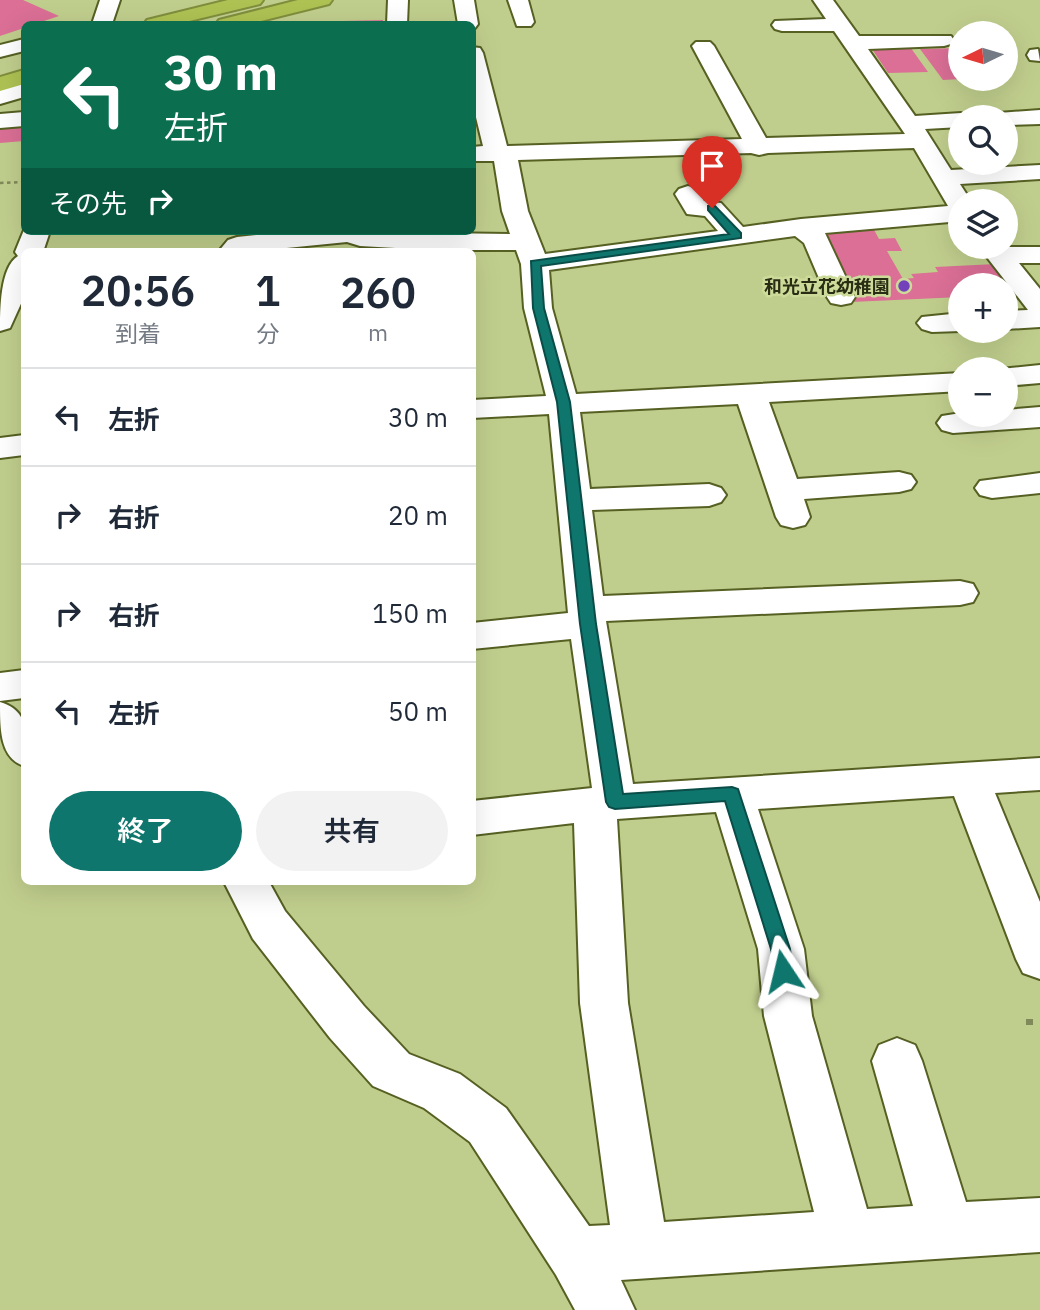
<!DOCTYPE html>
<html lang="ja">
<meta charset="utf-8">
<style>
body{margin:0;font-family:"IBM Plex Sans","Noto Sans JP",sans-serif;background:#f2f2f3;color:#1f2937;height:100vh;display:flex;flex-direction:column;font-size:26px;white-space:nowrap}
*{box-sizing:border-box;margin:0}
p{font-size:23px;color:#747a83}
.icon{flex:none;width:38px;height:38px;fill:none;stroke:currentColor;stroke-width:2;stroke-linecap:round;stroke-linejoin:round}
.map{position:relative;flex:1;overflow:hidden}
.drawer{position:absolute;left:21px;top:248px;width:455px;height:637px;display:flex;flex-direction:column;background:#fff;border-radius:10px;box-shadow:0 7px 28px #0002}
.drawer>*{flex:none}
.top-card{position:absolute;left:21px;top:21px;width:455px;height:214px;border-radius:10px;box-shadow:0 7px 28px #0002;background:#0b6e4f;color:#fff;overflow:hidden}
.needle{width:46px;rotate:265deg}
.tools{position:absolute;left:948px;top:21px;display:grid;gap:14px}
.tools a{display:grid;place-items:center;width:70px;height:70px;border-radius:50%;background:#fff;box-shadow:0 7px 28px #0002;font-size:35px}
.pin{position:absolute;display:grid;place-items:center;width:60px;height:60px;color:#fff;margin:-72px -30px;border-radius:50% 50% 50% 0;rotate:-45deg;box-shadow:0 0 7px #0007}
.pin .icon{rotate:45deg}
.me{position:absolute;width:77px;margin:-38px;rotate:350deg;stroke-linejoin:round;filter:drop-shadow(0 0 5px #0008)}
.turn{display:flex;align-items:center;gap:24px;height:147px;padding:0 28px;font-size:32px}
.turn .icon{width:91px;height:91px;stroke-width:2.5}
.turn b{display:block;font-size:49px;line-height:60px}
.then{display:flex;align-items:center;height:66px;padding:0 28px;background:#0003;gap:14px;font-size:26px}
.eta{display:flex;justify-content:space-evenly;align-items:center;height:119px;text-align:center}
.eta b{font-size:42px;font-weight:600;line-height:49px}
.cta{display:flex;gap:14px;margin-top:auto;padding:14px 28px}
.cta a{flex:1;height:80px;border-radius:42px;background:#0f766e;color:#fff;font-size:28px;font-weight:600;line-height:80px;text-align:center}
.cta a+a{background:#f2f2f3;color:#1f2937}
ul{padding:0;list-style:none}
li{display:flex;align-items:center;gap:21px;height:98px;padding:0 28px;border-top:2px solid #e0e1e3}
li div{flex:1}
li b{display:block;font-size:26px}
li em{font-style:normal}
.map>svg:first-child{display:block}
.building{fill:#db6f96}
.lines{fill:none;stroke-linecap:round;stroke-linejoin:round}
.street-casing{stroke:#556022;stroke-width:4}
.highway-casing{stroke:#7f8e3d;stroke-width:4}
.path-far1{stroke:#7f8959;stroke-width:2.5;stroke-dasharray:3.5 3.5;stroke-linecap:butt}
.path{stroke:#7f8959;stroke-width:6;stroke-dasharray:7 7;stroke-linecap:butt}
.street{fill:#fff;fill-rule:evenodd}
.highway{fill:#aec253;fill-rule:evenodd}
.route{fill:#0f766e;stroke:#0a4d48;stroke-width:2}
.poi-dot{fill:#7342ba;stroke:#cddb9a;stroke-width:2.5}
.labels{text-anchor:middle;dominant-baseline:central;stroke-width:5;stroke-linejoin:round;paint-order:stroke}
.far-poi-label{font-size:18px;font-weight:bold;fill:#282d13;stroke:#cddb9a;text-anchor:end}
</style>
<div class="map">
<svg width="1040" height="1310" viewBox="0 0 1040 1310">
<rect width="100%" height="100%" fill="#c0ce8d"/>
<g class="building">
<path d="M0 0H23L59 16 35 24H24V28L0 36Z"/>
<path d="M383 20V24H301V22Z"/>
<path d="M908 44 928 72 888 73 870 46Z"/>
<path d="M961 48V79L943 80 920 49Z"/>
<path d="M24 123V141L0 143V126Z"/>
<path d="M873 228 879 239 895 238 902 251H887L903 279 914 278 911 274 938 272 935 267 996 264 1016 294H1006V285H961V297L851 302 847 293H855L824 230Z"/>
</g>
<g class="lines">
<g class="street-casing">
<g id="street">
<path d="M100 0H120L112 24H92Z"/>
<path d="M388 0H408L407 24H387Z"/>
<path d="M454 0H474L478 24 475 28 472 29V24H458Z"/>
<path d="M508 0H528L534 22 531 26H517Z"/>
<path d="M813 0H833L859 36H951L954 40 951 44 944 46 868 49 915 116 961 113 971 117H961V127L925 129 951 170 1040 165V179L960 184 971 201H961V221L825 233 855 297 851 303 841 305 831 303 827 297 804 243 795 236 549 270 552 308 576 394 961 373V391L769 402 797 479 899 472 911 475 916 482 911 489 899 492 804 499 810 517 805 525 793 528 781 525 776 517 738 404 580 412 590 489 709 484 721 488 726 495 721 502 709 506 592 510 603 596 960 581 973 584 978 593 973 602 960 605 606 621 633 784 1040 758V790L995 793 1040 902V979L1023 973 1016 959 954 796 758 809 804 949 812 1016 867 1209 913 1206 872 1061 879 1045 897 1038 915 1045 922 1061 966 1202 1040 1198V1252L621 1280 635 1310H575L556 1275 470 1142 424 1108 373 1086 330 1038 253 939 224 882H269L285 911 364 1006 409 1054 460 1074 506 1108 589 1226 610 1225 580 1003 574 823 472 835V801L592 788 571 639 472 649V623L568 613 549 414 472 418V400L546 396 524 308 521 264 516 250H431L360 246 347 242 246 252H218L228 240 237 237 292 231 510 234 502 211 494 161H472V147L483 146 472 101V47L480 48 483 53 507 146 742 139 692 46 696 42H710L714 46 766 138 905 134 834 31H782L775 29 772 25 775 21 826 19ZM914 148 948 206 801 219 743 227 721 203 704 201 697 189 688 186 679 189 675 194 687 214 705 216 718 231 545 254 528 211 518 160 751 153 759 155 768 153ZM716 812 758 949 764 1016 814 1212 664 1222 628 1003 617 819Z"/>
<path d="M24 39V51L0 57V45Z"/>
<path d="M1038 49 1040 61 1030 60 1027 55 1030 50Z"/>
<path d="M24 83V97L0 104V90Z"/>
<path d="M1040 110V124L1006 125V117H995L998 113Z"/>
<path d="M24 112V126L0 128V114Z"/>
<path d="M24 230 50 231 43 252H24V297L10 328 0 331C0 310 0 267 18 256L15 252Z"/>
<path d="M979 247H1040V263H1019L1040 289V327L1006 329V311L1028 310Z"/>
<path d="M961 313V331L932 332 922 329 917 323 922 317Z"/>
<path d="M1040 365V383L1006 386V369H1000Z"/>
<path d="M1040 407V427L953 433 942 430 937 423 942 416 961 413 1006 415V410Z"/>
<path d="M24 435V455L0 458V438Z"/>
<path d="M1040 473V493L992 498 980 495 975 488 980 481Z"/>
<path d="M24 670V698L0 701V673Z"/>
<path d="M0 702C33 712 24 738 24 766 0 758 0 730 0 702Z"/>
</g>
</g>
<g class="highway-casing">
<g id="highway">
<path d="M228 0H263L260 4 177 24H144L147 20Z"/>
<path d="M298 0H332L329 4 249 24H216L219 20Z"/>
<path d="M24 70V84L0 91V77Z"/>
</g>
</g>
<path class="path-far1" d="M0 183 24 182"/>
<path class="path" d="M1026 1022H1040"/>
<use href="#street" class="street"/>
<use href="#highway" class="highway"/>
</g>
<path class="route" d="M708 206H715L741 233V238L541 266 544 308 570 402 596 624 623 794 732 787 738 789 790 949 793 971 790 977 783 980 776 977 771 949 725 801 615 809 609 807 606 802 580 624 557 402 533 308 531 261 729 234 708 210Z"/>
<circle class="poi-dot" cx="904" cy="286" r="7"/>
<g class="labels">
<g class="far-poi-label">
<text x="890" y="286">和光立花幼稚園</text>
</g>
</g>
</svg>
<div class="tools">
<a><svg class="needle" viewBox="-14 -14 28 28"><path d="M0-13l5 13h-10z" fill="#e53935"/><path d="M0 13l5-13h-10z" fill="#747a83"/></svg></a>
<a><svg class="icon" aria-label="search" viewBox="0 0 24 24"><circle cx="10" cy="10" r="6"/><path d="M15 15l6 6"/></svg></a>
<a><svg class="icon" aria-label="layers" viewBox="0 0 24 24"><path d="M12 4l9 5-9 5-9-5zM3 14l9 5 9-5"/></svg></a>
<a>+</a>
<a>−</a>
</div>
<div class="pin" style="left:712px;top:208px;background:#d93025"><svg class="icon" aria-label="arrive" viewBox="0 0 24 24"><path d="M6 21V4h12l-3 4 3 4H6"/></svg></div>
<svg class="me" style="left:783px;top:971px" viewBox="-20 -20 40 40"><path d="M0-17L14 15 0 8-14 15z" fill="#0f766e" stroke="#fff" stroke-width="4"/></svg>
<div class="top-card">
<div class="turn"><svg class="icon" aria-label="left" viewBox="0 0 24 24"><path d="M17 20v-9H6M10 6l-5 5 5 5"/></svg><div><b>30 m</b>左折</div></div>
<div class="then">その先<svg class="icon" aria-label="right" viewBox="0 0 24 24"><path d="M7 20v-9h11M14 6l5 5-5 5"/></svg></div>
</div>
<section class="drawer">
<div class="eta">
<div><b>20:56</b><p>到着</p></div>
<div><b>1</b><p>分</p></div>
<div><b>260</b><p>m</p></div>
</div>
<ul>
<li><svg class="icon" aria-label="left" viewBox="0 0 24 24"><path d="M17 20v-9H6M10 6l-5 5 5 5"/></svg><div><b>左折</b></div><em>30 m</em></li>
<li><svg class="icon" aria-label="right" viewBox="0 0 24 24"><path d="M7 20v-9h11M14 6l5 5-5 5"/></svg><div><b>右折</b></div><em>20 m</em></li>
<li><svg class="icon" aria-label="right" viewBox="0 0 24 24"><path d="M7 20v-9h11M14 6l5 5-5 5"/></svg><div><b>右折</b></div><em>150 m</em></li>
<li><svg class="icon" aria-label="left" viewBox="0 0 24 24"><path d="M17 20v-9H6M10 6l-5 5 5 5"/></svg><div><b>左折</b></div><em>50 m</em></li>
</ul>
<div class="cta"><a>終了</a><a>共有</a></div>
</section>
</div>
